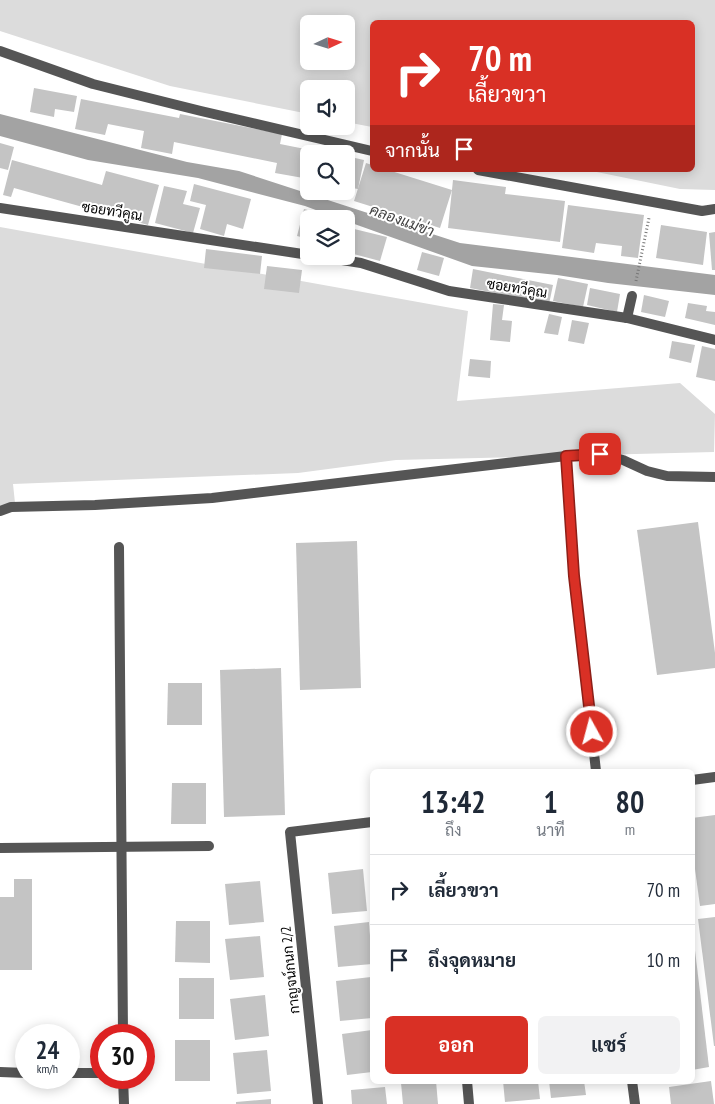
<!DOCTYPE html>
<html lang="th">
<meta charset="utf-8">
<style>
body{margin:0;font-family:"PT Sans Narrow",Sarabun,sans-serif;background:#f2f2f3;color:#1f2937;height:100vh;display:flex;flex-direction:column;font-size:19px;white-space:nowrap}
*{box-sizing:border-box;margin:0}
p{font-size:16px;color:#747a83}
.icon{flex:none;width:28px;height:28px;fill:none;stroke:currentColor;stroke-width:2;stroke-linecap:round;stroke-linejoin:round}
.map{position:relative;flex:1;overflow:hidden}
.details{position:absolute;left:370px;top:769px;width:325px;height:315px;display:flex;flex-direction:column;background:#fff;border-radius:8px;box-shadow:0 2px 12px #0003}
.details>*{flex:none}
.hud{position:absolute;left:370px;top:20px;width:325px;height:152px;border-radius:8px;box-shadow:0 2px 12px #0003;background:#d93025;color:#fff;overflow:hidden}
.needle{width:32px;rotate:86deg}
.buttons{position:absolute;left:300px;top:15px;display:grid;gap:10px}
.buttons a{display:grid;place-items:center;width:55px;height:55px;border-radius:8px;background:#fff;box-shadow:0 2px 12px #0003;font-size:25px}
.speed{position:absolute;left:15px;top:1024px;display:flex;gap:10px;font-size:25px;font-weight:700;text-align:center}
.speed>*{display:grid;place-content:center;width:65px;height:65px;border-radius:50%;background:#fff;box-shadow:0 2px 12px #0003;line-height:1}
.speed small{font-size:12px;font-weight:400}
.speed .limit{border:8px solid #d22;background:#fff;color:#111}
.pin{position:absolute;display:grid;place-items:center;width:42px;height:42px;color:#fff;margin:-21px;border-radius:10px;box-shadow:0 2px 8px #0006}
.me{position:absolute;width:55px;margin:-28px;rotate:353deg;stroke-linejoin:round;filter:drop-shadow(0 0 4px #0008)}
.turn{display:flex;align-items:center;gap:18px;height:105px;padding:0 15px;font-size:22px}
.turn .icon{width:65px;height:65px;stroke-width:2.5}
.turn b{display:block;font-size:35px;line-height:42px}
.then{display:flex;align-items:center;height:48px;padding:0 15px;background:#0003;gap:10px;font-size:19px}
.eta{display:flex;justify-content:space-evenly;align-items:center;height:85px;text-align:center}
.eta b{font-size:30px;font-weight:700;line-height:35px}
.action{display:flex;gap:10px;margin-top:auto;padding:10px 15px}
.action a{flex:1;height:58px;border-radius:8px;background:#d93025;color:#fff;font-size:20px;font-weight:700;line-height:58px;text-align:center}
.action a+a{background:#f2f2f3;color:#1f2937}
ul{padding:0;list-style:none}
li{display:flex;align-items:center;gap:15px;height:70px;padding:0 15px;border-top:1px solid #e0e1e3}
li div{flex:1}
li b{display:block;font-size:19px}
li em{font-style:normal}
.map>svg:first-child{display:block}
.green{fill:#dcdcdc;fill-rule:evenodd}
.water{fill:#a3a3a3}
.building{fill:#c4c4c4}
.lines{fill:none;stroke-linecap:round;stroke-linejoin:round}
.path{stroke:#777;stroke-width:3;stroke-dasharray:1 2.5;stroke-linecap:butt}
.minor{stroke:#555;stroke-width:10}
.route-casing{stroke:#8d1f18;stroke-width:12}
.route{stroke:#d93025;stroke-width:9}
.labels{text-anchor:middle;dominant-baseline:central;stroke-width:4;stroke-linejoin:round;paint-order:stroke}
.street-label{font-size:14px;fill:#000;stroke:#fff}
.water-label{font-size:15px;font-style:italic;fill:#444;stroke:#fff}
</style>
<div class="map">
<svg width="715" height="1104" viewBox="0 0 715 1104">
<rect width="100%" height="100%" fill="#fff"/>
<g class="green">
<path d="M0 0H715V190L680 189 587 170H692V22H372V127L346 122V89H309V114L170 86 0 31ZM309 24H346V61H309Z"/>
<path d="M0 227 468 311 457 401 680 383 715 414 714 452 396 460 298 473 13 484 15 503 0 515Z"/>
</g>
<path class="water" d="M0 114 187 162 239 171 460 243 715 275V295L608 283 557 275 472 266 346 221V219H340L305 206 198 178 88 160 0 136Z"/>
<g class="building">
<path d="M34 88 77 96 74 112 55 109 54 117 30 112Z"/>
<path d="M81 99 179 118 180 114 282 134 280 144 325 153V154H309V179L275 173 277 163 174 142 172 154 141 148 144 131 108 124 105 135 75 129Z"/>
<path d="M0 143 14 147 8 170 0 168Z"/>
<path d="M346 156 364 160 358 189 346 187Z"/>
<path d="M12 160 102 185 106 171 159 185 148 225 14 188 11 197 3 195Z"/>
<path d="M366 163 372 165V170H388L452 190 440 228 354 201Z"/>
<path d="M453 180 506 187 505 194 565 201 560 242 448 228Z"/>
<path d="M194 184 251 199 243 229 227 224 224 236 200 229 206 205 190 201Z"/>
<path d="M164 186 187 191 183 204 200 208 193 233 155 223Z"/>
<path d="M568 205 644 215 638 258 621 256 622 246 596 243 594 253 562 248Z"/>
<path d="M304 209 319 213 318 219H309V239L297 236Z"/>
<path d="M661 225 707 232 703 265 656 258Z"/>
<path d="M346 227 387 237 380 261 346 252Z"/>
<path d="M715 232V270H712L709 233Z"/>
<path d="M206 249 262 256 260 274 204 268Z"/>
<path d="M422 252 444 258 439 276 417 270Z"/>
<path d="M267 266 302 270 299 293 264 289Z"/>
<path d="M473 269 553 285 549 304 470 288Z"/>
<path d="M558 278 588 284 583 307 553 301Z"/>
<path d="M590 288 620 294 617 312 587 305Z"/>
<path d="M644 295 669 301 665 317 641 312Z"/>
<path d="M688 303 707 306 706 311 715 312V325L685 318Z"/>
<path d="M493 304 504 305 502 320 512 321 510 342 490 340Z"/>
<path d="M549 314 562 317 558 335 544 333Z"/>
<path d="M572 320 589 323 584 344 568 341Z"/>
<path d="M672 341 695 345 691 363 669 358Z"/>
<path d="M702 346 715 349V381L696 377Z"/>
<path d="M470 359 491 361 490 378 468 376Z"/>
<path d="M698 522 715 653V668L657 675 637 530Z"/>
<path d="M357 541 361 688 300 690 296 543Z"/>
<path d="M281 668 285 815 224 817 220 670Z"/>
<path d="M168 683H202V725H167Z"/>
<path d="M172 783H206V824H171Z"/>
<path d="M715 815V904L700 906 692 847V818Z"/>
<path d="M363 869 367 911 332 914 328 873Z"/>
<path d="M14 879H32V970H0V897H14Z"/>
<path d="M260 881 264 922 229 925 225 884Z"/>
<path d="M715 917V1046H714L698 919Z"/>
<path d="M176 921H210V963L175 962Z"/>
<path d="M369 922 372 964 338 967 334 926Z"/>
<path d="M260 936 264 977 230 980 225 939Z"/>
<path d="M692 942H694L709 1067 692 1070Z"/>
<path d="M371 977 372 993V1018L340 1021 336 981Z"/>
<rect x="179" y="978" width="35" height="41"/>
<path d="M265 995 269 1036 235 1040 230 999Z"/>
<path d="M372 1030V1072L347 1075 342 1034Z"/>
<rect x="175" y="1040" width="35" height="41"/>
<path d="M267 1050 271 1091 237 1094 233 1053Z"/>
<path d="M422 1081H436L438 1104H403L401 1083Z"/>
<path d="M503 1081H538L540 1099 505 1102Z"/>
<path d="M549 1081H584L586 1095 551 1098Z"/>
<path d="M711 1081 714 1104H671L669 1087Z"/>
<path d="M385 1087 387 1104H352L351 1090Z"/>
<path d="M271 1099V1104H236V1102Z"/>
</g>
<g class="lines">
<path class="path" d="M636 281 649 218"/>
<g class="minor">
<path d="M0 51 93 84 201 111 372 151"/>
<path d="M478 170 702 211 715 209"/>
<path d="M0 208 309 255"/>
<path d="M317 256 361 263 449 291 627 318 715 340"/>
<path d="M627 318 632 296"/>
<path d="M566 456 574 576 596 771"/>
<path d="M0 511 11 507 95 505 212 498 566 456 600 454 623 460 647 471 667 476 715 477"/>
<path d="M119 547 123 1035"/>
<path d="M692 780 715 777"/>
<path d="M0 848 209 846"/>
<path d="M0 1072 26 1073"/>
<path d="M69 1073H101"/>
<path d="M123 1078 124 1104"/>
<path d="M467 1081 469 1104"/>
<path d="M632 1081 635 1104"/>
<path d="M318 1104 290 832 372 822"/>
</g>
</g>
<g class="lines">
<g class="route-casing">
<path id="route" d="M592 732 574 576 566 456 600 454"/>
</g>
<use href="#route" class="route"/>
</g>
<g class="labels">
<g class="street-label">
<text transform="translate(112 211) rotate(9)">ซอยทวีคูณ</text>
<text transform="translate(517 288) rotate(9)">ซอยทวีคูณ</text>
<text transform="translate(290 970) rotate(-96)">กาญจน์กนก 2/2</text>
</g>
<g class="water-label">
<text transform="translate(402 220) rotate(20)">คลองแม่ข่า</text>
</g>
</g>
</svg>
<div class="buttons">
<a><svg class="needle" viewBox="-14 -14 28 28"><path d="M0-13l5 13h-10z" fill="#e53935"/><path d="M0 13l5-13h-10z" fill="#747a83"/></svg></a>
<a><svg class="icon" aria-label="sound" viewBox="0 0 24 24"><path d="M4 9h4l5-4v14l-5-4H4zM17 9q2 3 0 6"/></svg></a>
<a><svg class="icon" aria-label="search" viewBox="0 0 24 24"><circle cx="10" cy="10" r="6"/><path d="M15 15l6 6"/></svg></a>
<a><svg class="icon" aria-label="layers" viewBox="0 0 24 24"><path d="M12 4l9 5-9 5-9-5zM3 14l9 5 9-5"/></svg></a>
</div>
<div class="speed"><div>24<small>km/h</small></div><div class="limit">30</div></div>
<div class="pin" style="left:600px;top:454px;background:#d93025"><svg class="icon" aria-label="arrive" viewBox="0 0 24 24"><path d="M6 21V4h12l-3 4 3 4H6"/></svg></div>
<svg class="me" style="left:592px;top:732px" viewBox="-20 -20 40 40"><circle r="17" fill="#d93025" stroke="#fff" stroke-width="3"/><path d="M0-11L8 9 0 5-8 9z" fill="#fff"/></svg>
<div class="hud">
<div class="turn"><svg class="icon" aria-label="right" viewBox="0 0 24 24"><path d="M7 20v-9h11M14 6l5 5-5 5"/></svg><div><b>70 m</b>เลี้ยวขวา</div></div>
<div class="then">จากนั้น<svg class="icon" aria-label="arrive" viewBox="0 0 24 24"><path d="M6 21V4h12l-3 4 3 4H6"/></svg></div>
</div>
<section class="details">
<div class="eta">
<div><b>13:42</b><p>ถึง</p></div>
<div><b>1</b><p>นาที</p></div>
<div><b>80</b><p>m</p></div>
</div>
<ul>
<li><svg class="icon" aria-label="right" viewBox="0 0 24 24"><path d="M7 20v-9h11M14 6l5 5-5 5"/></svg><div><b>เลี้ยวขวา</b></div><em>70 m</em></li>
<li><svg class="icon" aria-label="arrive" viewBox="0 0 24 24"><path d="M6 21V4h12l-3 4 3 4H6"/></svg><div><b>ถึงจุดหมาย</b></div><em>10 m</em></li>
</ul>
<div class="action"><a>ออก</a><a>แชร์</a></div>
</section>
</div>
